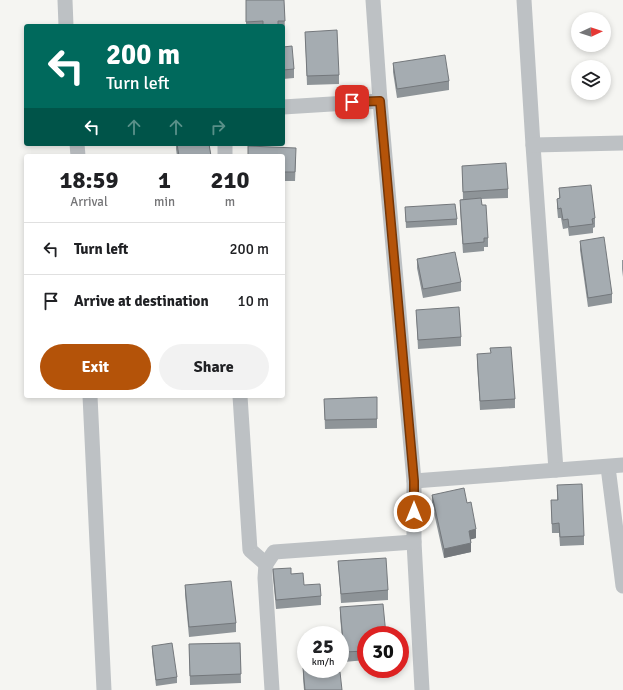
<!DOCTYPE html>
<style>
body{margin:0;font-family:Signika,sans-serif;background:#f2f2f2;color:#202124;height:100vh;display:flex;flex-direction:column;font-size:15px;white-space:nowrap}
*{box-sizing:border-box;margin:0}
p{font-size:13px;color:#757577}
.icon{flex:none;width:22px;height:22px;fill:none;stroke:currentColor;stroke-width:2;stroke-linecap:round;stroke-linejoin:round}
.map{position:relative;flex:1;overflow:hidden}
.side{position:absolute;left:24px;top:154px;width:261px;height:244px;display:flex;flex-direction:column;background:#fff;border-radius:4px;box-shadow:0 2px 6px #0003}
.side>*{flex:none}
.top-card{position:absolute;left:24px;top:24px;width:261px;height:122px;border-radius:4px;box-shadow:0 2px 6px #0003;background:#00695c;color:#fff;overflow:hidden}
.needle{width:26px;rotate:86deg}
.fabs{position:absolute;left:571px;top:12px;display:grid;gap:8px}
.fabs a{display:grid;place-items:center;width:40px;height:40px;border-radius:50%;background:#fff;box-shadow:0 2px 6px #0003;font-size:20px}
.speed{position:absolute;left:297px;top:626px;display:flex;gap:8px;font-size:20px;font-weight:700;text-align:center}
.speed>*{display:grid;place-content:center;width:52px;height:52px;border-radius:50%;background:#fff;box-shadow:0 2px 6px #0003;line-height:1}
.speed small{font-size:10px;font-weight:400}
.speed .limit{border:6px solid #d22;background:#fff;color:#111}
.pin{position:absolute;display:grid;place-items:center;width:34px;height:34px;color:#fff;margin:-17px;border-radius:8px;box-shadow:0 2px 6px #0006}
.me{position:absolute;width:44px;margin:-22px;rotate:0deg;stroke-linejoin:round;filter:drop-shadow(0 0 3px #0008)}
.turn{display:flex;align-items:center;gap:14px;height:84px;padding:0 16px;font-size:18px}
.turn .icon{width:52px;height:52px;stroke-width:2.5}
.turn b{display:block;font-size:28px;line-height:34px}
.lanes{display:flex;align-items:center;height:38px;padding:0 16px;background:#0003;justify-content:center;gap:20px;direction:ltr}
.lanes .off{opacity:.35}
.eta{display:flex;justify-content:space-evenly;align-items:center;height:68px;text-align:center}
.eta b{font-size:24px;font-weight:700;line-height:28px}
.button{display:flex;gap:8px;margin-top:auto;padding:8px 16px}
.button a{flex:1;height:46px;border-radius:24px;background:#b45309;color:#fff;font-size:16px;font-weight:700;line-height:46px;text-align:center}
.button a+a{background:#f2f2f2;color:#202124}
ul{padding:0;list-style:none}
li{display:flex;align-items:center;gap:12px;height:52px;padding:0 16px;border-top:1px solid #e0e0e0}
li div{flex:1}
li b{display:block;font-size:15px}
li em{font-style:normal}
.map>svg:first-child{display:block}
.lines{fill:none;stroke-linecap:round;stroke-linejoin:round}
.street{stroke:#bdc1c4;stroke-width:15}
.wall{fill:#8e9498}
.shaded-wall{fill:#74787c}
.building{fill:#a5acb1;stroke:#74787c}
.route-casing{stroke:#753606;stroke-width:10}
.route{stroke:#b45309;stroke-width:7}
</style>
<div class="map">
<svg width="623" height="690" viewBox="0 0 623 690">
<rect width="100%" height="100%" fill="#f5f5f2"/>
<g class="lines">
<g class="street">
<path d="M65 0 66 26"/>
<path d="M373 0 380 101 414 481V542L422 690"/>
<path d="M524 0 533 145 556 470"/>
<path d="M283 107 380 101"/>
<path d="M77 144 78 156"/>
<path d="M225 144V156"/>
<path d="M533 145 623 143"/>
<path d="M90 396 104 690"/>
<path d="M240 396 250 550 266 564"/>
<path d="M608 467 623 586"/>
<path d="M414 481 623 465"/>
<path d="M272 690 265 578 266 564 274 552 414 542"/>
</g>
</g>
<g class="wall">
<path d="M246 0H284L285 30H283V26H246Z"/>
<path d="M305 32 339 75V84L307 85Z"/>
<path d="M283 47 294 69V78L283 79Z"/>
<path d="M393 63 449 81V90L397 98 393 72Z"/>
<path d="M176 144H209L211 156H177L176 149Z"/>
<path d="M283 156 296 157 295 181H283Z"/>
<path d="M462 166 508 189V198L481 199 482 205 488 238V247H484V251L463 253 460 209V200L463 199Z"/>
<path d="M559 188 595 218V227L593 228V233L569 236 568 228 563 229 561 218H558L557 208V199L559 198Z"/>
<path d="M405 207 457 219V225L406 228Z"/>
<path d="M580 241 612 294V303L588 307 580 250Z"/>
<path d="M417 259 461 282V291L423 298 417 268Z"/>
<path d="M622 260H623V277L622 269Z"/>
<path d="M416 310 461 337V346L418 349Z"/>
<path d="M477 354 515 399V408L480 410 477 363Z"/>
<path d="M377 397V428L325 429 324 399Z"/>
<path d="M557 485 584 536V545L560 546 559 533H552L551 500H557Z"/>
<path d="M432 495 467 503 476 538 471 539V552L444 558 432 504Z"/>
<path d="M338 561 388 590V600L341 603Z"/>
<path d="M273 569 291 574 304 585 321 596V605L276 609 273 578Z"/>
<path d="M185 585 236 623V632L189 637 185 594Z"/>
<path d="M340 607 366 635V660L344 662 340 616Z"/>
<path d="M240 643 241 683 190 685 189 644Z"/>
<path d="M152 646 177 677V683L156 686 152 652Z"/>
<path d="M303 668 333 673 342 690H304L303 678Z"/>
</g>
<g class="shaded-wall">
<path d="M476 529V538L469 540V531Z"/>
<path d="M471 543V552L444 558V549Z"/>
</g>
<g class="building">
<path d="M246 0H284L285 21H278V26H263V21L246 22Z"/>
<path d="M337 30 339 75 307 76 305 32Z"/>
<path d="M292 46 294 69 283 70V47Z"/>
<path d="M445 55 449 81 397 89 393 63Z"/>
<path d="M177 144H209L211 156H179Z"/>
<path d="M248 146 296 148 295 172H283V156H248Z"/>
<path d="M506 163 508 189 463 192 462 166Z"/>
<path d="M591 185 595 218 592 219 593 224 569 227 568 219 563 220 561 208 558 209 557 199 560 198 559 188Z"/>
<path d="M481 198 482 205H486L488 238H484V242L463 244 460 200Z"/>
<path d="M455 204 457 219 406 222 405 207Z"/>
<path d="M604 237 612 294 588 298 580 241Z"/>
<path d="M455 252 461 282 423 289 417 259Z"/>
<path d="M459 307 461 337 418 340 416 310Z"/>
<path d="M511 347 515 399 480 401 477 354 491 353 490 348Z"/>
<path d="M377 397V419L325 420 324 399Z"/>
<path d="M582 484 584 536 560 537 559 523 552 524 551 500H558L557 485Z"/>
<path d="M464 488 467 503 471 502 476 529 469 531 471 543 444 549 432 495Z"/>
<path d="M386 558 388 590 341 594 338 561Z"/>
<path d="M291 568V574L303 573 304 585 320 584 321 596 276 600 273 569Z"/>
<path d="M231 581 236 623 189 627 185 585Z"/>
<path d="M383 604 386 635H366V651L344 652 340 607Z"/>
<path d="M172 643 177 677 156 680 152 646Z"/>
<path d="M240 643 241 674 190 676 189 644Z"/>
<path d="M303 668 333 669V673L340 672 342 690H305Z"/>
</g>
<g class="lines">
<g class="route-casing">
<path id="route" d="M352 102 380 101 414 481V512"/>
</g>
<use href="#route" class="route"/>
</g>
</svg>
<div class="fabs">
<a><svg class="needle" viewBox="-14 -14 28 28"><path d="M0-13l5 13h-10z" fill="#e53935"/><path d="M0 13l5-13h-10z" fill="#757577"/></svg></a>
<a><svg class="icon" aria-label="layers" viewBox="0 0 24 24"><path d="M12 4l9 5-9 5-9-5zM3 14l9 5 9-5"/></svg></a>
</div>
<div class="speed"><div>25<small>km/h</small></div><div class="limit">30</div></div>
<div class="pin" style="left:352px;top:102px;background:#d93025"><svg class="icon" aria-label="arrive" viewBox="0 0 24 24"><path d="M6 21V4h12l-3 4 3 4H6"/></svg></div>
<svg class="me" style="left:414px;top:512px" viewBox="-20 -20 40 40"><circle r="17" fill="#b45309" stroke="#fff" stroke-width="3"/><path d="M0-11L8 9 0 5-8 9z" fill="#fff"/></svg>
<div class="top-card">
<div class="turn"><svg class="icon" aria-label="left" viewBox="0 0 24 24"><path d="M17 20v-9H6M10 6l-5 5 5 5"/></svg><div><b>200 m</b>Turn left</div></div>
<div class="lanes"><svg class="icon" aria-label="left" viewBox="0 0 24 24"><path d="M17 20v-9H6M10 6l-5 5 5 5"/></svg><svg class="icon off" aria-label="ahead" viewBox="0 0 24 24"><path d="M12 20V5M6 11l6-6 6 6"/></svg><svg class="icon off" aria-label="ahead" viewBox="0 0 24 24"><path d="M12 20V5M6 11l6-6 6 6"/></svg><svg class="icon off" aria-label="right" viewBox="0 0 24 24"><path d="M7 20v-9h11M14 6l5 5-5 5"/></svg></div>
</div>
<section class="side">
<div class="eta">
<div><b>18:59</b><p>Arrival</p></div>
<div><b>1</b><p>min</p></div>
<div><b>210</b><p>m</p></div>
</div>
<ul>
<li><svg class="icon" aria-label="left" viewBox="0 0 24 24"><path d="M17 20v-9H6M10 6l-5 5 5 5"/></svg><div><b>Turn left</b></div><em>200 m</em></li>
<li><svg class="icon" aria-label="arrive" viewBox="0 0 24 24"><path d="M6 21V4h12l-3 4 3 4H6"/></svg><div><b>Arrive at destination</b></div><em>10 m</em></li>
</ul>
<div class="button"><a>Exit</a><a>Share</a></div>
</section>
</div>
